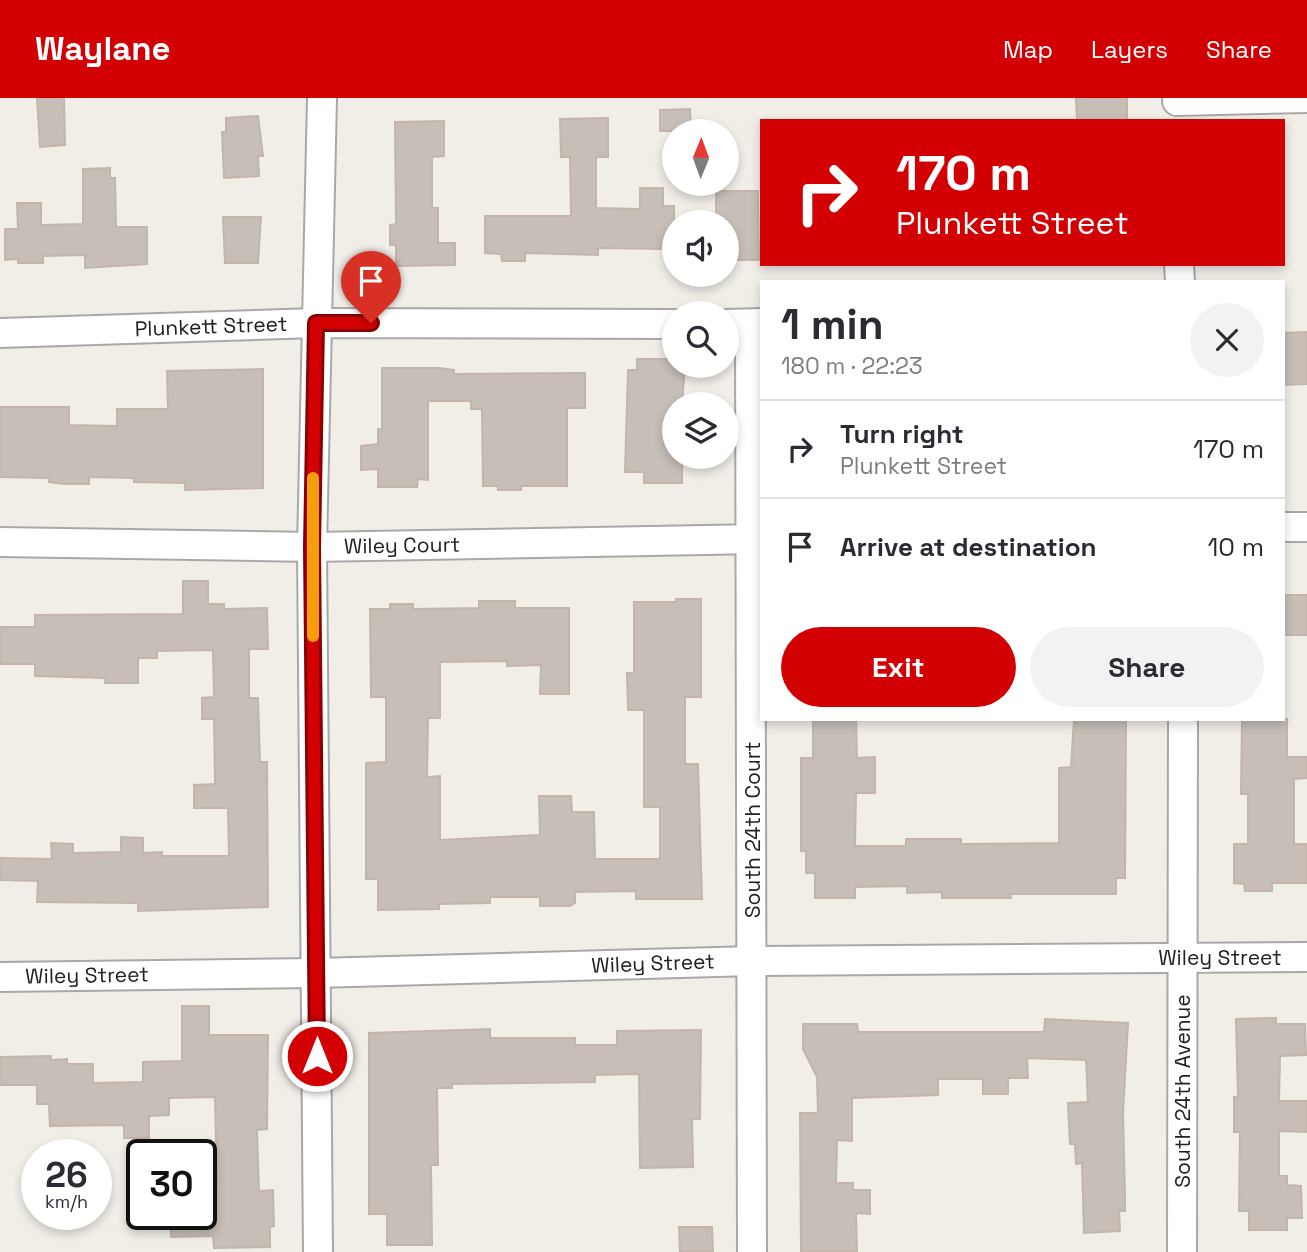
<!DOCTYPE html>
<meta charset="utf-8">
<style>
body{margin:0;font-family:"Space Grotesk",sans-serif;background:#f2f2f3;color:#2b2b33;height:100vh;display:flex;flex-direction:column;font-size:26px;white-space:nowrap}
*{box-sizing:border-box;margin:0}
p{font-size:23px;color:#7c7c81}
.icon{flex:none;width:38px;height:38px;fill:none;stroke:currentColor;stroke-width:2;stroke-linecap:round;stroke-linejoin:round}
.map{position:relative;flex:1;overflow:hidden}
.details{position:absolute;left:760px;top:182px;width:525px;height:441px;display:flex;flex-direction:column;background:#fff;border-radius:0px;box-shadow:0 4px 10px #0003}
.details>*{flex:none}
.hud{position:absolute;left:760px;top:21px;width:525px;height:147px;border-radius:0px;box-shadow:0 4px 10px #0003;background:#d20003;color:#fff;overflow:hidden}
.needle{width:46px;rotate:1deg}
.buttons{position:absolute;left:662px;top:21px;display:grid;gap:14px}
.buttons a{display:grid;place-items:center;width:77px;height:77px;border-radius:50%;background:#fff;box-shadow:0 4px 10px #0003;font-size:35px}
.speed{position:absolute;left:21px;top:1041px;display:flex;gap:14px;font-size:35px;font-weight:700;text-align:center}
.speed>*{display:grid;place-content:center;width:91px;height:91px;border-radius:50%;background:#fff;box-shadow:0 4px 10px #0003;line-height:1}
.speed small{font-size:18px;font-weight:400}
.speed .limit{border:4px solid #111;border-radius:10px;background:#fff;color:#111}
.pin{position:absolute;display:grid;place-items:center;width:60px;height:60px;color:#fff;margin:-72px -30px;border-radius:50% 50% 50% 0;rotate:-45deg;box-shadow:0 0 7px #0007}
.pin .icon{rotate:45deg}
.me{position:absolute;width:77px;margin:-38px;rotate:0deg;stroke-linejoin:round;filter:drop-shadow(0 0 5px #0008)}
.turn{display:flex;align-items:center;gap:24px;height:147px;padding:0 21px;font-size:32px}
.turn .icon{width:91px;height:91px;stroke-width:2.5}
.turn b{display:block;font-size:49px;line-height:60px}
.round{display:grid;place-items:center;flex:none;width:74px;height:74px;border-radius:37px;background:#f2f2f3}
.headline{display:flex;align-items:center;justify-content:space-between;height:119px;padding:0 21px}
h1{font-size:42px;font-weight:700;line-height:52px}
.primary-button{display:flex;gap:14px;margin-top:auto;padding:14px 21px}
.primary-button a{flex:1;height:80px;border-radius:42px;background:#d20003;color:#fff;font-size:28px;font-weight:700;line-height:80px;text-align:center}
.primary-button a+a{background:#f2f2f3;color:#2b2b33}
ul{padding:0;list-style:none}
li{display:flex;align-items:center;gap:21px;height:98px;padding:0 21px;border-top:2px solid #e1e1e2}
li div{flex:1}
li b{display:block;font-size:26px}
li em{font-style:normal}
header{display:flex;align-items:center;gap:42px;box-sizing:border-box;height:98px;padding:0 35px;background:#d20003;color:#fff}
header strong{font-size:33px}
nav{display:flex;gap:38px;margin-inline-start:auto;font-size:24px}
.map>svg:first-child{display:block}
.building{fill:#c6beb7;stroke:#c3b5aa;stroke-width:2}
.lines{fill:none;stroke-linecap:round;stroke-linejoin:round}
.minor-casing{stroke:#a8a8a8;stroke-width:32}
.minor{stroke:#fff;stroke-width:28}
.route-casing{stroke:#880002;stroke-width:18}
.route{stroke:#d20003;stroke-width:12}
.slow{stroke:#f59e0b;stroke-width:12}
.labels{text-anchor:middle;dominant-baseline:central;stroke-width:6;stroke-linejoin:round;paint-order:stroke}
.street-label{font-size:21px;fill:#212121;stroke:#fff}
</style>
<header>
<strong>Waylane</strong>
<nav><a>Map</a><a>Layers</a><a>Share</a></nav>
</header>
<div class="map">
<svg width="1307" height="1154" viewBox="0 0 1307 1154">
<rect width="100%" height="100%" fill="#f1eee8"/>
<g class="building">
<path d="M37 0H64L65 47 40 49Z"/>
<path d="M1076 0H1127V23H1077Z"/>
<path d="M690 11 691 33H660V12Z"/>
<path d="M258 18 263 58H258L259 78 224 80 222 34H226V20Z"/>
<path d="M608 20V59H596V110L640 111V90H663V108H674V147H665L666 151 598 150V157L525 155V163H502L501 156 485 155V118H571L570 59H561L560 21Z"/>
<path d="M444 23V58L432 59V110H438V145H455V167L396 168V147H390V127L396 126 395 24Z"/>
<path d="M110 70V80H115L116 129H147V166L85 170V157L43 158V165H18V161L5 162V131H18L17 105H41V127L83 126V71Z"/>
<path d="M716 93H758L759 162H726V124H716Z"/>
<path d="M223 119H261L258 165H225Z"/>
<path d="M1307 234V286L1283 287V235Z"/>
<path d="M637 261H674V268H685L682 306H674V359H682V385H644V374H625L628 272H637Z"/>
<path d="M382 270H439L454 272V276L585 275V310H567V388H521V392H498V388H483L482 311H471V303H428V382L418 381 417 389H378V371L361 372V348L378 346V331H382Z"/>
<path d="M263 271V390L185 392V385L134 384V380L89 379V386H64L49 384V380L0 379V309H69V327L117 328V311H168L167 273Z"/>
<path d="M183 483H208V506H224V511L267 510 268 551H249V600H258L260 664H267L268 809 138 813V805L37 804 38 783 0 782V760L52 761 51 745 73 746V755L121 754V739L143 740V755L162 754V758H229L228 710H194V687L215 686 214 621H202V600L214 599 213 552 157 553V560H138V585H105V580L35 578V566H0V529H35V517L183 516Z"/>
<rect x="1283" y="497" width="24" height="40"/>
<path d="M676 501H701V599H685V666H698L702 801H636V793L575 794V805L570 808H540V799H490V805L439 806V811L378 812V781H366V665L386 664V599H371L370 511H390V506H413V511L479 510V503H515V510H569V596H540L541 567 507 568V563L440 564V620H428L427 679 440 678V742L540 737 539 698H571L572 714H594L595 761H660V709H644V612H628L627 575H634V504H676Z"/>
<path d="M813 621H856L857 660 875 659V695H856L855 748H906V741H961V746L1059 745V670L1071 669 1074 621H1126L1125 780H1116V796H1010L1011 800H942V794L907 795V788L855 789V800H815V775H806V753H801V660H813Z"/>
<path d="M1242 621H1287V659H1307V680L1294 681V746H1307V785H1272V793H1245L1244 786 1234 785V746H1248V696H1241Z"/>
<path d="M182 908H209V937H268L267 1031 257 1032 259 1093 273 1092 274 1128 270 1129V1149L214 1150 213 1138 171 1139V1116H201V1091L217 1090 215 999 169 1000V1017L149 1018V1040H124V1027L50 1028 49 1006H37V987H0V959L51 958V962L67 961V966H93V985L143 984V964L182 963Z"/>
<path d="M1276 920V926H1305L1306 957 1280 958 1279 1003H1307V1034L1279 1033V1078H1287V1087L1301 1088 1302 1120H1287V1132H1249V1113H1239L1240 1034H1234V999H1238L1236 921Z"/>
<path d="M1045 921 1128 925 1123 1015 1125 1099V1113H1119L1120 1133 1084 1135 1082 1065 1076 1066 1075 1046H1070L1068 1005 1088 1004 1086 962 1027 960 1028 980H1008V996H983V981H938V997L852 1000V1043L837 1042 836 1085H853V1092H870V1116L856 1115 857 1154H801L800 1015H818L817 979 803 951V926H857L858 934H1044Z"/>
<path d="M490 931V940H575V947H617V933L701 932 700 1021H692L693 1069 640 1070 639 976 595 977V984L452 986V990H437L438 1067H431L432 1147H387V1116H369V935Z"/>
<path d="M679 1129H712L713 1154H680Z"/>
</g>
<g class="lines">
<g class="minor-casing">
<g id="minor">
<path d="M1177 3 1307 0"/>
<path d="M1179 166 1180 184"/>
<path d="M726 226 761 225"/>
<path d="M750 226 752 1154"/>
<path d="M0 235 316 225 674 226"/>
<path d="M1283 429H1307"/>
<path d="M0 444 312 449 761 441"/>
<path d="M0 879 316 875 753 863 1307 859"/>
<path d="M318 1154 312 449 322 0"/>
<path d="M1182 1154 1183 621"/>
</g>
</g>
<use href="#minor" class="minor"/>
</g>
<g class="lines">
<g class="route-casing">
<path id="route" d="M317 958 312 449 316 225H371"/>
</g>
<use href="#route" class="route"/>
<path class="slow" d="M313 538V380"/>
</g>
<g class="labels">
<g class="street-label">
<text transform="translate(211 228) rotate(-2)">Plunkett Street</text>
<text transform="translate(402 447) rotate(-1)">Wiley Court</text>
<text transform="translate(752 732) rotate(-90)">South 24th Court</text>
<text x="1220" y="859">Wiley Street</text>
<text transform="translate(653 865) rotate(-2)">Wiley Street</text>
<text transform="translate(87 877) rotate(-1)">Wiley Street</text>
<text transform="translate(1182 993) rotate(-90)">South 24th Avenue</text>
</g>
</g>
</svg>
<div class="buttons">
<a><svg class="needle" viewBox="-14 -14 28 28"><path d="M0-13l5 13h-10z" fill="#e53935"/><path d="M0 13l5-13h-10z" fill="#7c7c81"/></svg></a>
<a><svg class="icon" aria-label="sound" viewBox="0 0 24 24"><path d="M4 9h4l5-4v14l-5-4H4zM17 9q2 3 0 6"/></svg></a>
<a><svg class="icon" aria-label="search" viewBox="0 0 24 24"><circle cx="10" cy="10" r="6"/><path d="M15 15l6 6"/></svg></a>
<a><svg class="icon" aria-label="layers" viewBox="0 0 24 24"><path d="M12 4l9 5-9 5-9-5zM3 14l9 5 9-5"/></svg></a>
</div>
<div class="speed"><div>26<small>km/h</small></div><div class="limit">30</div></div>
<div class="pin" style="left:371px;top:225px;background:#d93025"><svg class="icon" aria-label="arrive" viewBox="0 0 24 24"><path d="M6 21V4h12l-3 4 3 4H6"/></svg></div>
<svg class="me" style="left:317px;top:958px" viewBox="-20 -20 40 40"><circle r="17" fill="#d20003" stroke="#fff" stroke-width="3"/><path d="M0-11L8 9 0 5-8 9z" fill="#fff"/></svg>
<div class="hud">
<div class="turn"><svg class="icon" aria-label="right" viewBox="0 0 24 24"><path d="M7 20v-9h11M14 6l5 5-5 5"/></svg><div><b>170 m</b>Plunkett Street</div></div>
</div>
<section class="details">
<div class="headline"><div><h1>1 min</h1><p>180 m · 22:23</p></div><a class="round"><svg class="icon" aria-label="close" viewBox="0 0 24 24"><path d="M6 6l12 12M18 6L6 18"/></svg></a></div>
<ul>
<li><svg class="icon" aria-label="right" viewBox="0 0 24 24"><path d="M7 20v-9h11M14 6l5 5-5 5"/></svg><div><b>Turn right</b><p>Plunkett Street</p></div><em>170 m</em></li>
<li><svg class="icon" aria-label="arrive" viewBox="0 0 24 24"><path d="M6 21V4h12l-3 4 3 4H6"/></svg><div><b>Arrive at destination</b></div><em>10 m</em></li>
</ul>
<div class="primary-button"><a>Exit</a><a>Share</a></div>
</section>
</div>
